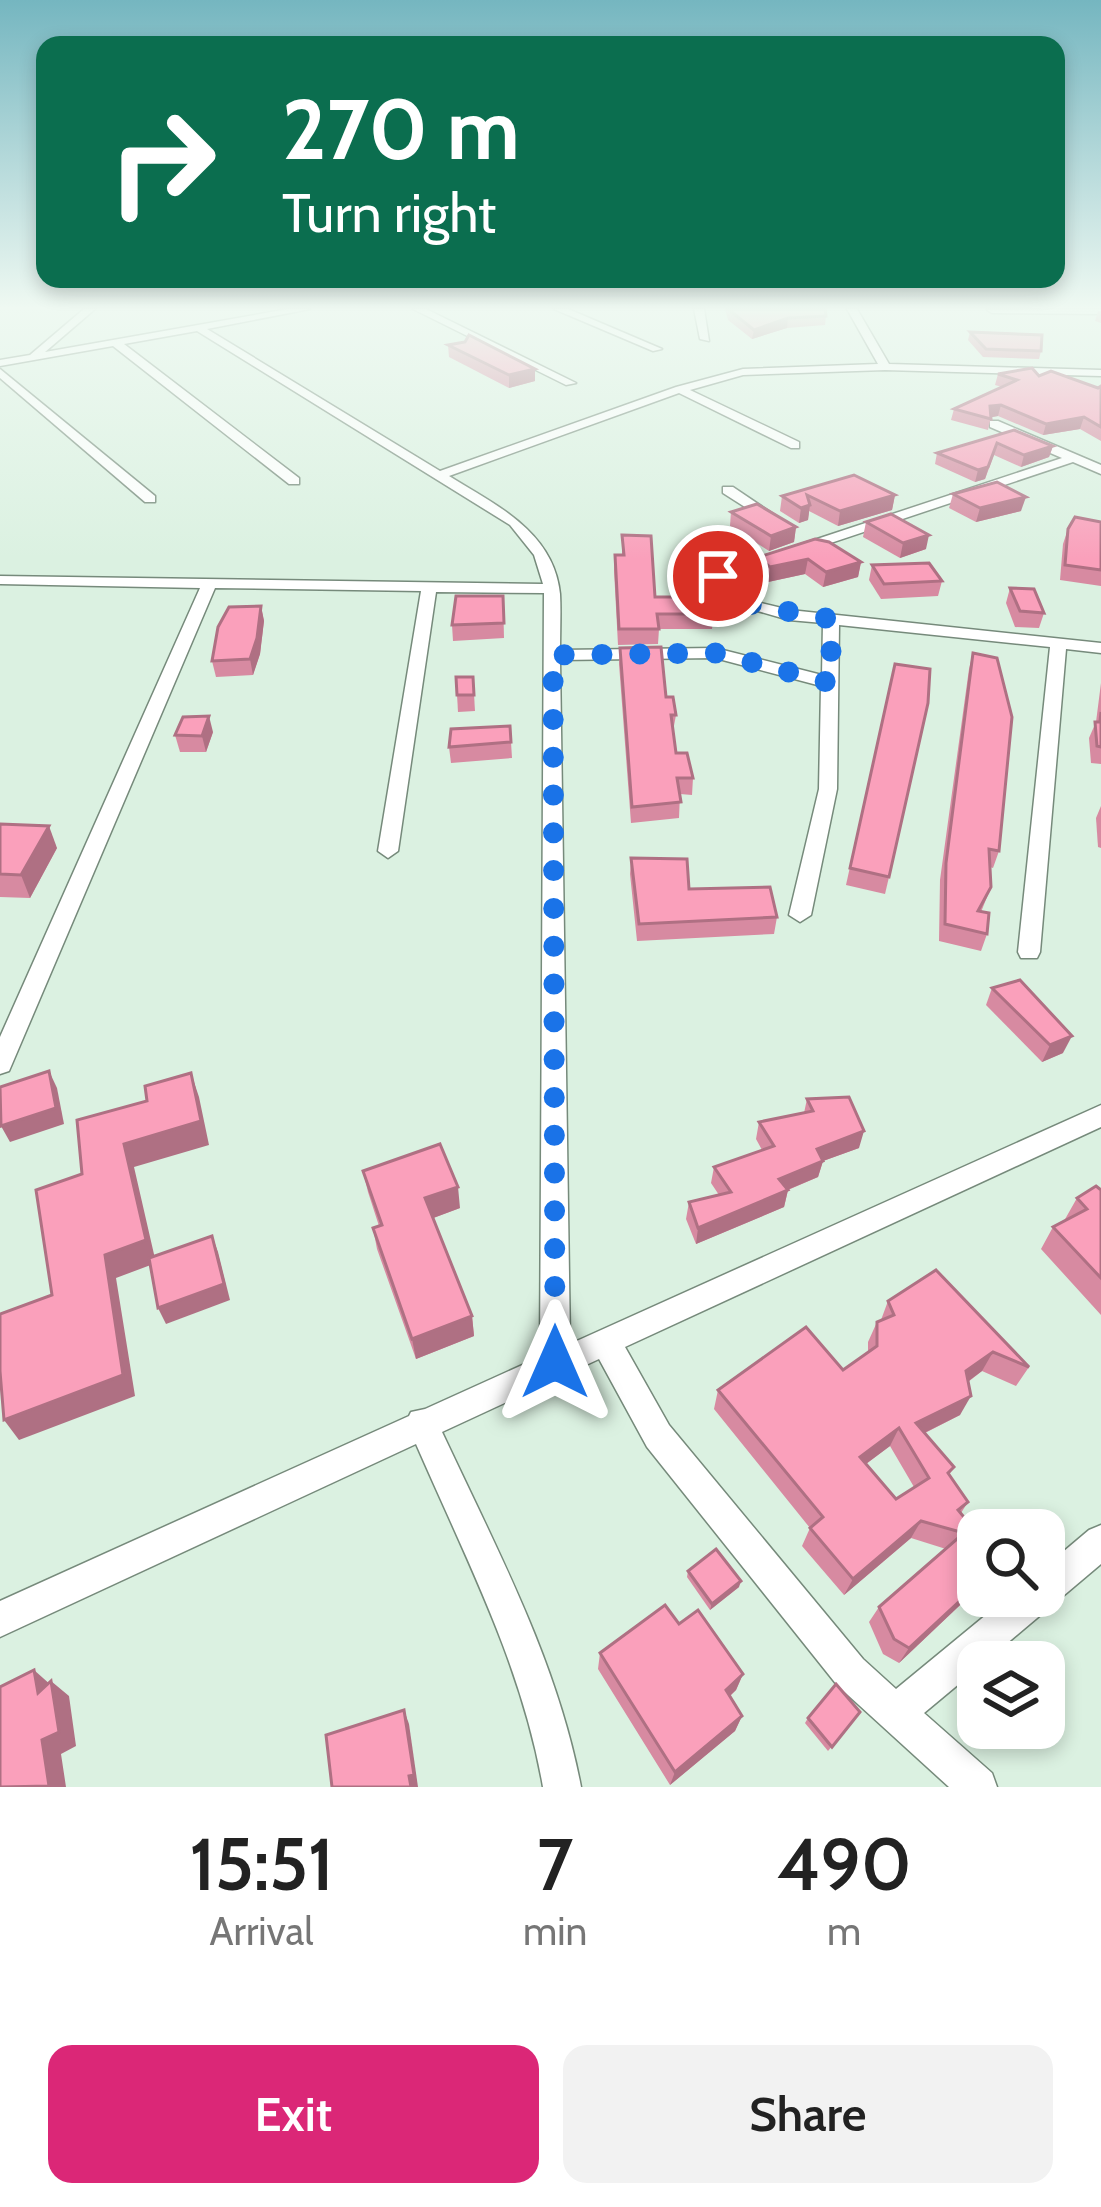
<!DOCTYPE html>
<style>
body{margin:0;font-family:Cabin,sans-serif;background:#f2f2f2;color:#222;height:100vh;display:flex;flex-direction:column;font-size:45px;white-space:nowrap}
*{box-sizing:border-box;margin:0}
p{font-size:39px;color:#767676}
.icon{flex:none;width:66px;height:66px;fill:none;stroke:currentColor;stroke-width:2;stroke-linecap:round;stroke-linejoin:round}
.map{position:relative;height:1787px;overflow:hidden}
.panel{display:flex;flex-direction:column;background:#fff;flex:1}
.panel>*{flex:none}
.guide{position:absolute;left:36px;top:36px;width:1029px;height:252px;border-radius:24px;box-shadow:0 6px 18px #0003;background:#0b6e4f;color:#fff;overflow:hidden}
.fabs{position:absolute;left:957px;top:1509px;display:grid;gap:24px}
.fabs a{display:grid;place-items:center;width:108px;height:108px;border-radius:24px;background:#fff;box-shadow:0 6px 18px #0003;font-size:60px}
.pin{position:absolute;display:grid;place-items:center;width:102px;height:102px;color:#fff;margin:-51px;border:6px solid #fff;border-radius:50%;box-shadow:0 3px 12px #0007}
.me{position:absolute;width:132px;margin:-66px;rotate:0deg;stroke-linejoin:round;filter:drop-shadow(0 0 9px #0008)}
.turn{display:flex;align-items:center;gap:42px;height:252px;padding:0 48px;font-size:54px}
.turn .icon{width:156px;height:156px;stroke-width:2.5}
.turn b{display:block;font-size:84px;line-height:102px}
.eta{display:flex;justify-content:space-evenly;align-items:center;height:204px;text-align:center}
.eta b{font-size:72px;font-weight:600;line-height:84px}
.action{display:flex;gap:24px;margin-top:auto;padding:24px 48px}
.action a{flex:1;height:138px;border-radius:24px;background:#db2777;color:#fff;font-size:48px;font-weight:600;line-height:138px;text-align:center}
.action a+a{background:#f2f2f2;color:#222}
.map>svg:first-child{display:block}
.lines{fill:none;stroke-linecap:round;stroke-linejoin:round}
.minor-casing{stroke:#768a7b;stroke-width:3}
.minor{fill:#fff;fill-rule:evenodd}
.wall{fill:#d78aa1;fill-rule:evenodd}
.shaded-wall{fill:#af7083}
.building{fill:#faa0bb;stroke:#af7083;stroke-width:3;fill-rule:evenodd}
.route{stroke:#1a73e8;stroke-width:21;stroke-dasharray:0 37.8}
</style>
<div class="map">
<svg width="1101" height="1787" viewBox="0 0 1101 1787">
<rect width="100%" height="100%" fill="#dbf1e1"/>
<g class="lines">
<g class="minor-casing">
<g id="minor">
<path d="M84 309H95L45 352 288 309H310L207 329 440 471 676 387 743 369 878 364 847 309H857L889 364 1101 370V376L885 370 743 375 690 390 799 442V448H791L679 393 449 476C496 505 554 532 560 594 561 612 560 631 560 650L715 648 822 675 823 623 789 620 747 608 714 579V573L1062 458 990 427V421H998L1101 465V474L1073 462 729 577 757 602 790 610 1101 643V653L1066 649 1040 952 1037 958H1021L1018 952 1050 647 839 625 837 789 811 915 800 922 789 915 819 789 821 686 715 658 560 660 570 1344 1101 1105V1127L625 1347 669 1425 863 1659 896 1689 1009 1596H1044V1568L1089 1530 1101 1525V1564L985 1662H978V1668L924 1713 992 1773 997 1787H949L837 1685 647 1447 599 1359 442 1432C496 1548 557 1660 581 1787H543C522 1665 465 1557 416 1444L0 1637V1601L409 1416 411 1412 425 1409 540 1357 544 593 436 592 398 851 388 858 378 851 421 591 215 588 12 1064 9 1071 0 1074V1037L200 588 0 584V576L543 584 534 555 510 525 197 331 124 344 299 478V484H289L113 346 0 366V360L30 355Z"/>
<path d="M413 309H426L576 383 566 385Z"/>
<path d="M554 309H568L662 349 653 351Z"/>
<path d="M694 309H704L709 341 700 339Z"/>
<path d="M1101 309V314L992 313 987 310Z"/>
<path d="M0 369 155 496V502H145L0 378Z"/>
<path d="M723 487H733L782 520 770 523 723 493Z"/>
</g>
</g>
<use href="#minor" class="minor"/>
</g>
<g class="wall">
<path d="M725 309H825L826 316 825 325 787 328 752 339 728 320Z"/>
<path d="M1098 311H1101V323L1095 321Z"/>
<path d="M970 332 1041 351 1039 359 983 357 968 340Z"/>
<path d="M448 345 535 369V381L509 388 449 357Z"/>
<path d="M998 374 1039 376 1098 388 1101 386V441L1080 429 1043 435 998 416 991 417 988 430 951 420 954 409 1002 387 995 385Z"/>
<path d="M1014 430 1053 446 1049 457 1021 467 994 455 985 479 975 482 935 464 937 453Z"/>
<path d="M953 494 1021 511 976 522 949 508Z"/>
<path d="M895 495 892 510 838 526 809 511 808 520 799 523 780 511 782 496Z"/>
<path d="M731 512 796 527 794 542 769 551 730 526Z"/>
<path d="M866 522 926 549 900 558 863 537Z"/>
<path d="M1101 522V586L1060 580 1063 544 1068 529Z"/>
<path d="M622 535 655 597 714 614 712 629H659L658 644 618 645 614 570 615 555H622Z"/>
<path d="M759 557 861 562 858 577 823 587 805 574 768 582 757 572Z"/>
<path d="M872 565 942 581 938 596 881 599 869 580Z"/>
<path d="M1010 588 1044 613 1039 628 1015 627 1006 603Z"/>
<path d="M503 596 504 638 453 641 452 625Z"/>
<path d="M261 606 264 621 260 654 253 675 216 677 212 661Z"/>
<path d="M620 648 666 697 676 715 673 731 676 753 693 778 692 795 680 794 679 818 631 823 619 664Z"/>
<path d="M973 653 999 851 993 868 990 867 991 887 981 912 987 934 981 951 939 941 940 880 969 669Z"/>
<path d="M895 664 889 877 885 894 846 885Z"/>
<path d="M456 677H473L475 711 458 712Z"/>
<path d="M1101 683V764L1091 763 1089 738 1096 722Z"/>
<path d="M510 726 512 758 451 763 449 747Z"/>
<path d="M213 732 206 752H180L175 735Z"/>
<path d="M1101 806V848L1098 847 1096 818Z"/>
<path d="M0 824 57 848 30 898 0 897Z"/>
<path d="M631 858 689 889 777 917 774 934 637 941 630 874Z"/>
<path d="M992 988 1063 1053 1042 1062 986 1005Z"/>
<path d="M807 1099 859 1148 823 1161 818 1177 788 1190 784 1207 696 1244 686 1219 689 1202 719 1195 711 1183 714 1167 762 1150 756 1139 759 1122 804 1113Z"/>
<path d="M363 1171 460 1208 433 1218 472 1316 474 1336 416 1359 377 1249 373 1228 379 1226 368 1192Z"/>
<path d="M1101 1190V1315L1041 1249 1053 1227 1064 1221 1077 1198Z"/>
<path d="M888 1301 1029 1367 1016 1386 982 1371 968 1382 960 1415 925 1433 954 1467 949 1475 968 1502 961 1513 978 1588 899 1663 883 1654 869 1622 879 1607 946 1549 911 1538 844 1595 802 1546 810 1528 714 1409 718 1390 843 1370 868 1352V1342L877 1322 881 1320ZM890 1446 914 1487 896 1499 866 1464Z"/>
<path d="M688 1571 739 1587 710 1610 687 1577Z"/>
<path d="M679 1624 743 1674 736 1690 730 1696 742 1716 735 1731 670 1785 598 1669 600 1653Z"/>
<path d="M860 1712 828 1751 805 1723 808 1718Z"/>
</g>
<g class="shaded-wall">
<path d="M788 318 787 328 752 339 754 330Z"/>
<path d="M535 369V381L509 388V375Z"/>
<path d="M1001 405 998 416 987 418 990 406Z"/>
<path d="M1084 417 1080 429 1043 435 1046 424Z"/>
<path d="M997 443 985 479 975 482 978 470Z"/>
<path d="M1053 446 1049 457 1021 467 1024 455Z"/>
<path d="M895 495 892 510 838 526 840 511Z"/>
<path d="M1026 497 1021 511 976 522 980 508Z"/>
<path d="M810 505 808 520 799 523 801 508Z"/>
<path d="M796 527 794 542 769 551 771 536Z"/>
<path d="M929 535 926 549 900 558 903 543Z"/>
<path d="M808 559 805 574 768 582 770 567Z"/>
<path d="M861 562 858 577 823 587 826 572Z"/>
<path d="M261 606 264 621 260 654 253 675 250 659Z"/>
<path d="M209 716 213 732 206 752 202 736Z"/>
<path d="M49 826 57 848 30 898 21 875Z"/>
<path d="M1072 1036 1063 1053 1042 1062 1050 1045Z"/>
<path d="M49 1071 57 1088 64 1124 10 1142 1 1126Z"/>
<path d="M191 1073 199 1097 209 1145 134 1167 156 1263 116 1278 135 1396 19 1440 4 1420 105 1255 124 1144Z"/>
<path d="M864 1131 859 1148 823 1161 818 1177 775 1195 779 1179 817 1149Z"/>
<path d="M458 1187 460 1208 428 1220 425 1198Z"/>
<path d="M788 1190 784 1207 696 1244 698 1228Z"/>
<path d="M212 1236 218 1252 230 1300 166 1324 158 1308Z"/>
<path d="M472 1316 474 1336 416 1359 412 1339Z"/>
<path d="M993 1352 982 1371 955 1391 966 1371Z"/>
<path d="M971 1396 960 1415 906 1442 916 1423Z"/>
<path d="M899 1428 890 1446 851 1475 860 1457Z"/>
<path d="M921 1521 911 1538 844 1595 853 1579Z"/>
<path d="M741 1581 739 1587 710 1610 712 1604Z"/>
<path d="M978 1584V1588L899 1663 909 1648Z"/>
<path d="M34 1670 52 1686 51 1681 69 1696 76 1746 61 1754 66 1787H47Z"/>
<path d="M743 1674 736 1690 720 1705 726 1690Z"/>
<path d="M404 1710 409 1724 418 1787H411Z"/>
<path d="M742 1716 735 1731 670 1785 675 1772Z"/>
</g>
<g class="building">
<path d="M728 309H825L826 316 788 318 754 330Z"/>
<path d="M970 332 1042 335 1041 351 986 349Z"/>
<path d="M469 335 535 369 509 375 448 345 465 342Z"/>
<path d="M1032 368 1039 376 1051 371 1098 388 1101 386V427L1084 417 1046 424 1001 405 990 406 991 419 954 409 1017 380 998 374Z"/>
<path d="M1014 430 1053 446 1024 455 997 443 988 467 978 470 937 453Z"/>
<path d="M854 475 895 495 840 511 807 495 810 505 801 508 782 496Z"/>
<path d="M997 482 1026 497 980 508 953 494Z"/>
<path d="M757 504 796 527 771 536 731 512Z"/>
<path d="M891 514 929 535 903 543 866 522Z"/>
<path d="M1075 517 1101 522V570L1065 565 1068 529Z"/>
<path d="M622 535 651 536 655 597H710L714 614H657L659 629H619L615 555H624Z"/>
<path d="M815 539 829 542 861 562 826 572 808 559 770 567 759 557Z"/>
<path d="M929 563 942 581 884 584 872 565Z"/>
<path d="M1010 588 1034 589 1044 613 1020 611Z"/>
<path d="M456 596H503L504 623 452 625Z"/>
<path d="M261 606 257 638 250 659 212 661 218 627 229 607Z"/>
<path d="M661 647 666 697H673L676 715H671L676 753H687L693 778H677L681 802 632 807 620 648Z"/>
<path d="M973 653 997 658 1012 717 999 851 989 849 991 887 978 911 989 913 987 934 945 924 946 863Z"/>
<path d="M895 664 930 669 928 703 889 877 850 868Z"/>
<path d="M456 677H473L474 695H457Z"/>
<path d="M1101 712V747L1097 746 1095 722H1100Z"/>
<path d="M209 716 202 736 175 735 183 717Z"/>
<path d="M510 726 511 742 449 747 451 729Z"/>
<path d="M0 824 49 826 21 875 0 874Z"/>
<path d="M631 858 687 859 689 889 770 887 777 917 639 924Z"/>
<path d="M1020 980 1072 1036 1050 1045 992 988Z"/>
<path d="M49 1071 56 1108 1 1126 0 1087Z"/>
<path d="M191 1073 201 1121 124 1144 146 1240 105 1255 123 1375 4 1420 0 1371V1314L52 1295 36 1190 82 1174 77 1120 147 1101 145 1086Z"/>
<path d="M849 1097 864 1131 817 1149 823 1161 779 1179 788 1190 698 1228 689 1202 731 1192 714 1167 774 1146 759 1122 813 1111 807 1099Z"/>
<path d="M440 1144 458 1187 425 1198 472 1316 412 1339 373 1228 382 1225 363 1171Z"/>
<path d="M1096 1186 1101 1190V1278L1053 1227 1087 1209 1077 1198Z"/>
<path d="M212 1236 224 1284 158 1308 149 1258Z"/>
<path d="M936 1270 1029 1367 993 1352 966 1371 971 1396 916 1423 954 1467 948 1473 968 1502 958 1510 978 1534V1584L909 1648 894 1639 879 1607 964 1533 921 1521 853 1579 810 1528 823 1517 718 1390 806 1327 843 1370 877 1346V1322L894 1315 888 1301ZM899 1428 929 1478 896 1499 860 1457Z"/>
<path d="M716 1549 741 1581 712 1604 688 1571Z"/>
<path d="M665 1605 679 1624 698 1610 743 1674 726 1690 742 1716 675 1772 600 1653Z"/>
<path d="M34 1670 38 1693 51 1681 59 1732 42 1740 49 1786 0 1787V1687Z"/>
<path d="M836 1684 860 1712 832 1747 808 1718Z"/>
<path d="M404 1710 414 1775 409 1776 411 1787H332L326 1735Z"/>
</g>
<linearGradient id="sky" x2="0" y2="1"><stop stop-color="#75b6c0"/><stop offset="0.55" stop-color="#eff9f2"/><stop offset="1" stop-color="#eff9f2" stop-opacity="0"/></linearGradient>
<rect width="1101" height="559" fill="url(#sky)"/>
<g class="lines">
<path class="route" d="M555 1362 553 655 716 653 831 683V619L752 605 718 576"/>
</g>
</svg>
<div class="fabs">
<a><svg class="icon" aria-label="search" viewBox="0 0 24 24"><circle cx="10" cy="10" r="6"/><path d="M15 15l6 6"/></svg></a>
<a><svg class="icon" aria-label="layers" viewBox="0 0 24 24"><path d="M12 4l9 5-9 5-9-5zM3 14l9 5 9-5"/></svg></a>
</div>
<div class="pin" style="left:718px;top:576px;background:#d93025"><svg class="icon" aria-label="arrive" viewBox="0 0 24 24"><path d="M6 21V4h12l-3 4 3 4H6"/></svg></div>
<svg class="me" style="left:555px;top:1362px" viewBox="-20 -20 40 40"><path d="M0-17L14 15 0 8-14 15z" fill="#1a73e8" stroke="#fff" stroke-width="4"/></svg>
<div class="guide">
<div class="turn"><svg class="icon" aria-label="right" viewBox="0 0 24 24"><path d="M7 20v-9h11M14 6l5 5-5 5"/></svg><div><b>270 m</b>Turn right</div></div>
</div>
</div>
<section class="panel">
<div class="eta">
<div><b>15:51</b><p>Arrival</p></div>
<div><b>7</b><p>min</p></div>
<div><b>490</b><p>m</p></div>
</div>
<div class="action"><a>Exit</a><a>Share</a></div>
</section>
